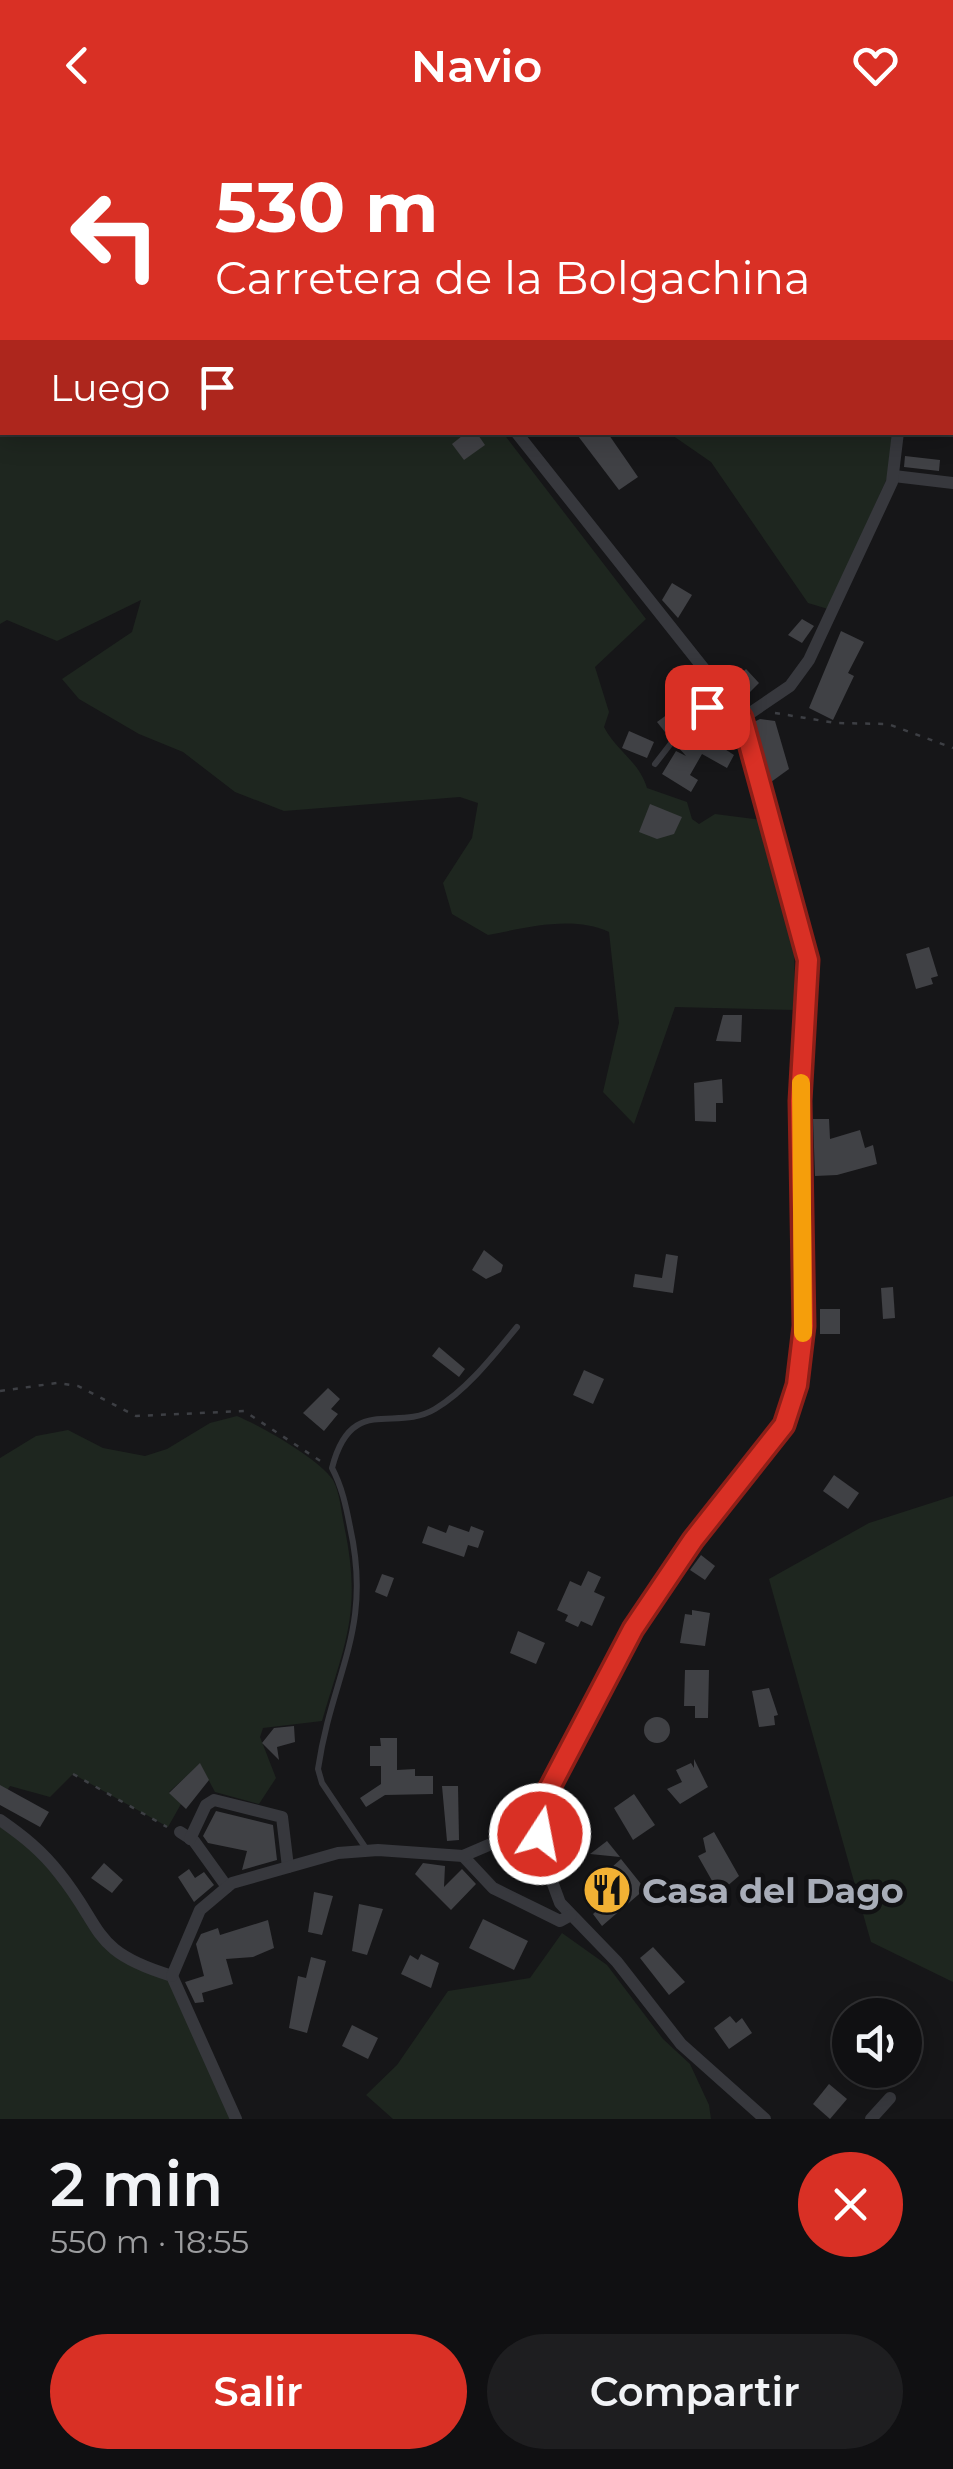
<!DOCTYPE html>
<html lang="es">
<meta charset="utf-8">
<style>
body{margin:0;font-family:Montserrat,sans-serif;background:#1e1e20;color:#f1f3f6;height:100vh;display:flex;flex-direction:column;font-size:38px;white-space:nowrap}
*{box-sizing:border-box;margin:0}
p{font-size:32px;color:#9c9d9f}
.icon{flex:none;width:55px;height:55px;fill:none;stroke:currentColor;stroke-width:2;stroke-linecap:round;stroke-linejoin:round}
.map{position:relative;height:1989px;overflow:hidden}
.panel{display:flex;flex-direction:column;background:#101012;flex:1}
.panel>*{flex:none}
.guide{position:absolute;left:0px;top:0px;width:955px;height:305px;box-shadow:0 5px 25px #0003,0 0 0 2px #303032;background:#d93025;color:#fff;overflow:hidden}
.buttons{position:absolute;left:832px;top:1868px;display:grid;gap:20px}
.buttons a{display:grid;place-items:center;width:90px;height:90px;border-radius:50%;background:#101012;box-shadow:0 5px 25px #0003,0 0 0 2px #303032;font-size:50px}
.pin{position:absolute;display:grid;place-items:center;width:85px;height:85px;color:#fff;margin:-42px;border-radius:20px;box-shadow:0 5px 15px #0006}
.me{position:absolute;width:110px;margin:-55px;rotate:11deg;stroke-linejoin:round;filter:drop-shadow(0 0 8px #0008)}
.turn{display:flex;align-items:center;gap:35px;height:210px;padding:0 50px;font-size:45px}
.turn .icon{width:130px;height:130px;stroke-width:2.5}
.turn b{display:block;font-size:70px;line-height:85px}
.then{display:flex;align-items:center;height:95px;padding:0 50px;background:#0003;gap:20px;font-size:38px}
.round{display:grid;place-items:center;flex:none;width:105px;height:105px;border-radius:52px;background:#1e1e20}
.summary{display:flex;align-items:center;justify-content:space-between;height:170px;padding:0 50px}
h1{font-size:60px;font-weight:600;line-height:75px}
.primary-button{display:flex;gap:20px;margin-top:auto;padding:20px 50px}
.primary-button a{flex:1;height:115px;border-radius:60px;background:#d93025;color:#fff;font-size:40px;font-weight:600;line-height:115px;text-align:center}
.primary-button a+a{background:#1e1e20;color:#f1f3f6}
header{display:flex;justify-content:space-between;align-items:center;height:130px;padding:0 50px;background:#d93025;color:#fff;font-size:45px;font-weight:600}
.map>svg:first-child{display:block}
.green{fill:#1e261f}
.building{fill:#404145}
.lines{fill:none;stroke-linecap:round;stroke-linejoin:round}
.path{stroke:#3d3f44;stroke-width:2.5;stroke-dasharray:5 8;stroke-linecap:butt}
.lane{stroke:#37383d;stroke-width:6}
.street{stroke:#37383d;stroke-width:12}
.route-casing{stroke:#8d1f18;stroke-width:25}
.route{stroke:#d93025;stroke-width:18}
.slow{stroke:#f59e0b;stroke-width:18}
.labels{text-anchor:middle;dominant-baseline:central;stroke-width:9;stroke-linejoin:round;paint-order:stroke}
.poi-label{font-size:35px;font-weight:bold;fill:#a8adb8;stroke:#111113;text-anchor:start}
</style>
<header><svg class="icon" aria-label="back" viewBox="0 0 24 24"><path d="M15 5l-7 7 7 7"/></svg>Navio<svg class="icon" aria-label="heart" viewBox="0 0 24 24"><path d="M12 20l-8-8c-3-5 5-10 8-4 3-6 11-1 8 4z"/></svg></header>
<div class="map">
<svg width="953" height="1989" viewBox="0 0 953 1989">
<rect width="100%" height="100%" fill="#161618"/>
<g class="green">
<path d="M479 0H794L481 2Z"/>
<path d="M0 127 2 302 503 303 646 489 595 537 609 582 604 597C617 622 639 631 647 658L687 672 692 689 699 694 715 684 762 690 794 803 795 880 675 877 634 994 603 962 619 893 609 802C572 785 526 798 488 805L452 784 443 753 472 708 478 673 460 667 284 681 235 662 183 622 139 604 79 569 62 549 132 502 141 470 57 511 7 490 0 494Z"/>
<path d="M669 303H892L888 346 828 479 808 473 711 332Z"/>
<path d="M237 1286C261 1296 319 1329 333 1350 340 1363 341 1381 344 1395 362 1481 346 1510 322 1591L263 1598 260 1607 276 1648 259 1674 215 1662 200 1634 169 1662 181 1674 168 1697 73 1644 50 1667 10 1656 0 1671V1328L36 1306 68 1300 103 1318 145 1326 167 1319 210 1293Z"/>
<path d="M953 1366V1852L871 1812 769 1449 869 1393Z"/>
<path d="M0 1690 34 1713 101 1808 172 1846 236 1989H0Z"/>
<path d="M562 1803 607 1835 663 1909 690 1934 709 1975 711 1989H393L366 1965 397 1935 448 1861 530 1848Z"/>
</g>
<g class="building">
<path d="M467 302H476L485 315 464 330 452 314Z"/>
<path d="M575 302H607L638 347 619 360Z"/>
<path d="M905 326 940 330 939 341 904 337Z"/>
<path d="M672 453 692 465 678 488 662 470Z"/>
<path d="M802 489 814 496 802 513 788 505Z"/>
<path d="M841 501 864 512 848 543 854 546 833 590 809 578Z"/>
<path d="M746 539 759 553 747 565 734 551Z"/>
<path d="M668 584 679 590 665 602 657 592Z"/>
<path d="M760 589 775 591 789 639 771 652 754 592Z"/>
<path d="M692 598 734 625 727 638 702 624 690 645 698 650 691 662 662 644 676 621 686 626 678 617Z"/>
<path d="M629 601 654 612 647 628 622 618Z"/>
<path d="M650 674 682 687 674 704 657 709 639 702Z"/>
<path d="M929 817 938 846 931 848 933 854 916 859 906 824Z"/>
<path d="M723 885H742L741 912 716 911Z"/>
<path d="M722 949 723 973H716V992L695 991 694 953Z"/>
<path d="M813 989H829L830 1009 860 1000 865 1018 873 1015 877 1034 837 1045 815 1046Z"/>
<path d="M484 1120 503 1135 501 1142 486 1149 472 1140Z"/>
<path d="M666 1124 678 1126 673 1163 633 1157 635 1144 662 1148Z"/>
<path d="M893 1157 895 1188 883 1189 881 1158Z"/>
<rect x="820" y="1179" width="20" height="25"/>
<path d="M439 1217 465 1239 459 1247 432 1226Z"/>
<path d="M584 1240 604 1249 593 1274 573 1265Z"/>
<path d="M328 1258 340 1269 331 1279 338 1284 324 1301 303 1283Z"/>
<path d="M834 1345 859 1363 848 1379 823 1361Z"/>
<path d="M449 1395 469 1402 471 1396 484 1401 478 1418 468 1415 464 1427 422 1413 428 1396 446 1403Z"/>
<path d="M701 1425 715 1436 705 1450 690 1440Z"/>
<path d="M588 1441 601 1447 594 1462 605 1467 592 1496 581 1491 578 1497 565 1491 568 1485 557 1480 570 1451 581 1456Z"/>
<path d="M382 1444 394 1448 387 1467 375 1462Z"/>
<path d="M692 1480 710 1483 705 1516 680 1513 685 1484 692 1485Z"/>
<path d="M518 1501 545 1513 536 1534 510 1523Z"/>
<path d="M685 1540H709L708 1588H695V1576H684Z"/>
<path d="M769 1558 778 1585 774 1586 775 1595 759 1597 752 1561Z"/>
<circle cx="657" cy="1600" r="13"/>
<path d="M294 1596 295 1612 277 1617 279 1630 262 1613 274 1598Z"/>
<path d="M380 1608H397V1640L415 1639V1646H433V1664L385 1665 366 1677 360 1668 381 1654V1636H370V1616H381Z"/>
<path d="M694 1629 708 1657 680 1674 667 1659 682 1652 676 1640 691 1633 694 1638Z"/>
<path d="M200 1633 209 1650 186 1679 169 1663Z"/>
<path d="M0 1655 49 1682 40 1697 0 1675Z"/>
<path d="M442 1656H458L459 1710 447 1711Z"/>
<path d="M634 1664 655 1695 633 1710 614 1678Z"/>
<path d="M216 1681 273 1695 277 1730 242 1740 247 1721 208 1713 203 1706Z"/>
<path d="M714 1702 739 1746 719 1763 698 1726 706 1722 703 1708Z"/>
<path d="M607 1711 620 1727 590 1724Z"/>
<path d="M621 1729 645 1759 602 1796 593 1784 602 1776 591 1756Z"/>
<path d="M104 1733 123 1750 112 1763 91 1748Z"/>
<path d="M423 1733 445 1736 444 1757 462 1739 476 1754 451 1780 415 1744Z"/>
<path d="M189 1739 195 1748 204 1742 214 1755 194 1772 178 1747Z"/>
<path d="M314 1762 333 1766 322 1805 308 1802Z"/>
<path d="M359 1774 383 1779 367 1825 352 1821Z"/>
<path d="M483 1789 528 1811 514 1840 469 1818Z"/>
<path d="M268 1790 274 1818 253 1827 226 1829 233 1854 202 1863 204 1872 195 1873 185 1852 204 1846 196 1814 201 1804 218 1798 220 1805Z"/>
<path d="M653 1817 685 1852 669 1865 640 1828Z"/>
<path d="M421 1824 439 1833 431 1858 401 1844 410 1825 418 1830Z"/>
<path d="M311 1827 326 1831 307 1903 289 1898 298 1846 306 1848Z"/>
<path d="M730 1886 736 1893 742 1888 752 1903 729 1919 714 1898Z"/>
<path d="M352 1895 378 1908 368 1929 342 1916Z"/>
<path d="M829 1954 847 1969 830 1989 813 1974Z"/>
</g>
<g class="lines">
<g class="path">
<path d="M775 583 836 593 888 594 953 618"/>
<path d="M0 1261 57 1253 78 1256 136 1286 244 1281 322 1332"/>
<path d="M73 1644 167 1697"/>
</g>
<g class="lane">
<path d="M0 118 2 121"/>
<path d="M655 634 689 590 724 565"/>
<path d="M367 1720 322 1653 318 1639C332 1543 373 1500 350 1397 346 1376 342 1357 332 1338 351 1263 395 1303 435 1279 467 1260 494 1225 517 1197"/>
</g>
<g class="street">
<path d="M309 0 311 2"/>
<path d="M952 184H953"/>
<path d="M516 302 743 588 808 830 800 971 804 1196 797 1255 784 1295 693 1410 633 1499 537 1680 543 1727 560 1773 617 1832 681 1914 765 1989"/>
<path d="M894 346 953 353"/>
<path d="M743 588 790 556 809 530 892 352 898 302"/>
<path d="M0 1690C23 1706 42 1721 59 1743 105 1800 90 1821 172 1846L236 1989"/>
<path d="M180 1702 194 1711 227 1757"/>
<path d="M190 1709 206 1675 214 1670 282 1687 288 1737"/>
<path d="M463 1726 493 1758 560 1791 571 1785"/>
<path d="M172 1846 200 1780 232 1753 338 1723 378 1720 463 1726 519 1702 537 1680"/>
<path d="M871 1989 890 1968"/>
</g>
</g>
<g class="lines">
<g class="route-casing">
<path id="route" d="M540 1704 538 1680 633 1499 693 1410 784 1295 797 1255 804 1196 800 971 808 830 742 588 725 564 707 577"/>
</g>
<use href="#route" class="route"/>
<path class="slow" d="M801 953 803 1203"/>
</g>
<defs>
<g id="restaurant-disc" transform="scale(2.5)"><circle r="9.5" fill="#f2b134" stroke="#111113"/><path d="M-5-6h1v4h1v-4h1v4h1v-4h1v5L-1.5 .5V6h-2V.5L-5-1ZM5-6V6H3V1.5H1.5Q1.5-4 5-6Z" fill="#111"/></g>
</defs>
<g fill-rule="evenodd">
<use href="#restaurant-disc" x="607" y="1760"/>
</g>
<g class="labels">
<g class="poi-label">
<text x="642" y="1760">Casa del Dago</text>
</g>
</g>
</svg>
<div class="buttons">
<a><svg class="icon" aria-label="sound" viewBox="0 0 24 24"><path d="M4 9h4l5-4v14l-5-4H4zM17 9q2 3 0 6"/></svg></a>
</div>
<div class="pin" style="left:707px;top:577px;background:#d93025"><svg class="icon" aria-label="arrive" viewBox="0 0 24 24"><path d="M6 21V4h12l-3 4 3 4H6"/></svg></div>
<svg class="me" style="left:540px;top:1704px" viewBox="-20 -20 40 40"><circle r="17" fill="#d93025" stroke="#fff" stroke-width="3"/><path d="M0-11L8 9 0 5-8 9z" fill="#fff"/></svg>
<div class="guide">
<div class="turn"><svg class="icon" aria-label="left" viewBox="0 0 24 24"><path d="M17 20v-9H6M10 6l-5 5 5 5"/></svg><div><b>530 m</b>Carretera de la Bolgachina</div></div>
<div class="then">Luego<svg class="icon" aria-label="arrive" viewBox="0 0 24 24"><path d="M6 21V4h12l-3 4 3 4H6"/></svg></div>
</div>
</div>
<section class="panel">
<div class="summary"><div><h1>2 min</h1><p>550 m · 18:55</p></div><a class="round" style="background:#d93025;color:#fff"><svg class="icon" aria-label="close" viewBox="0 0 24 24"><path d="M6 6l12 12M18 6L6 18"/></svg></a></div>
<div class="primary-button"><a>Salir</a><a>Compartir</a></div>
</section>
